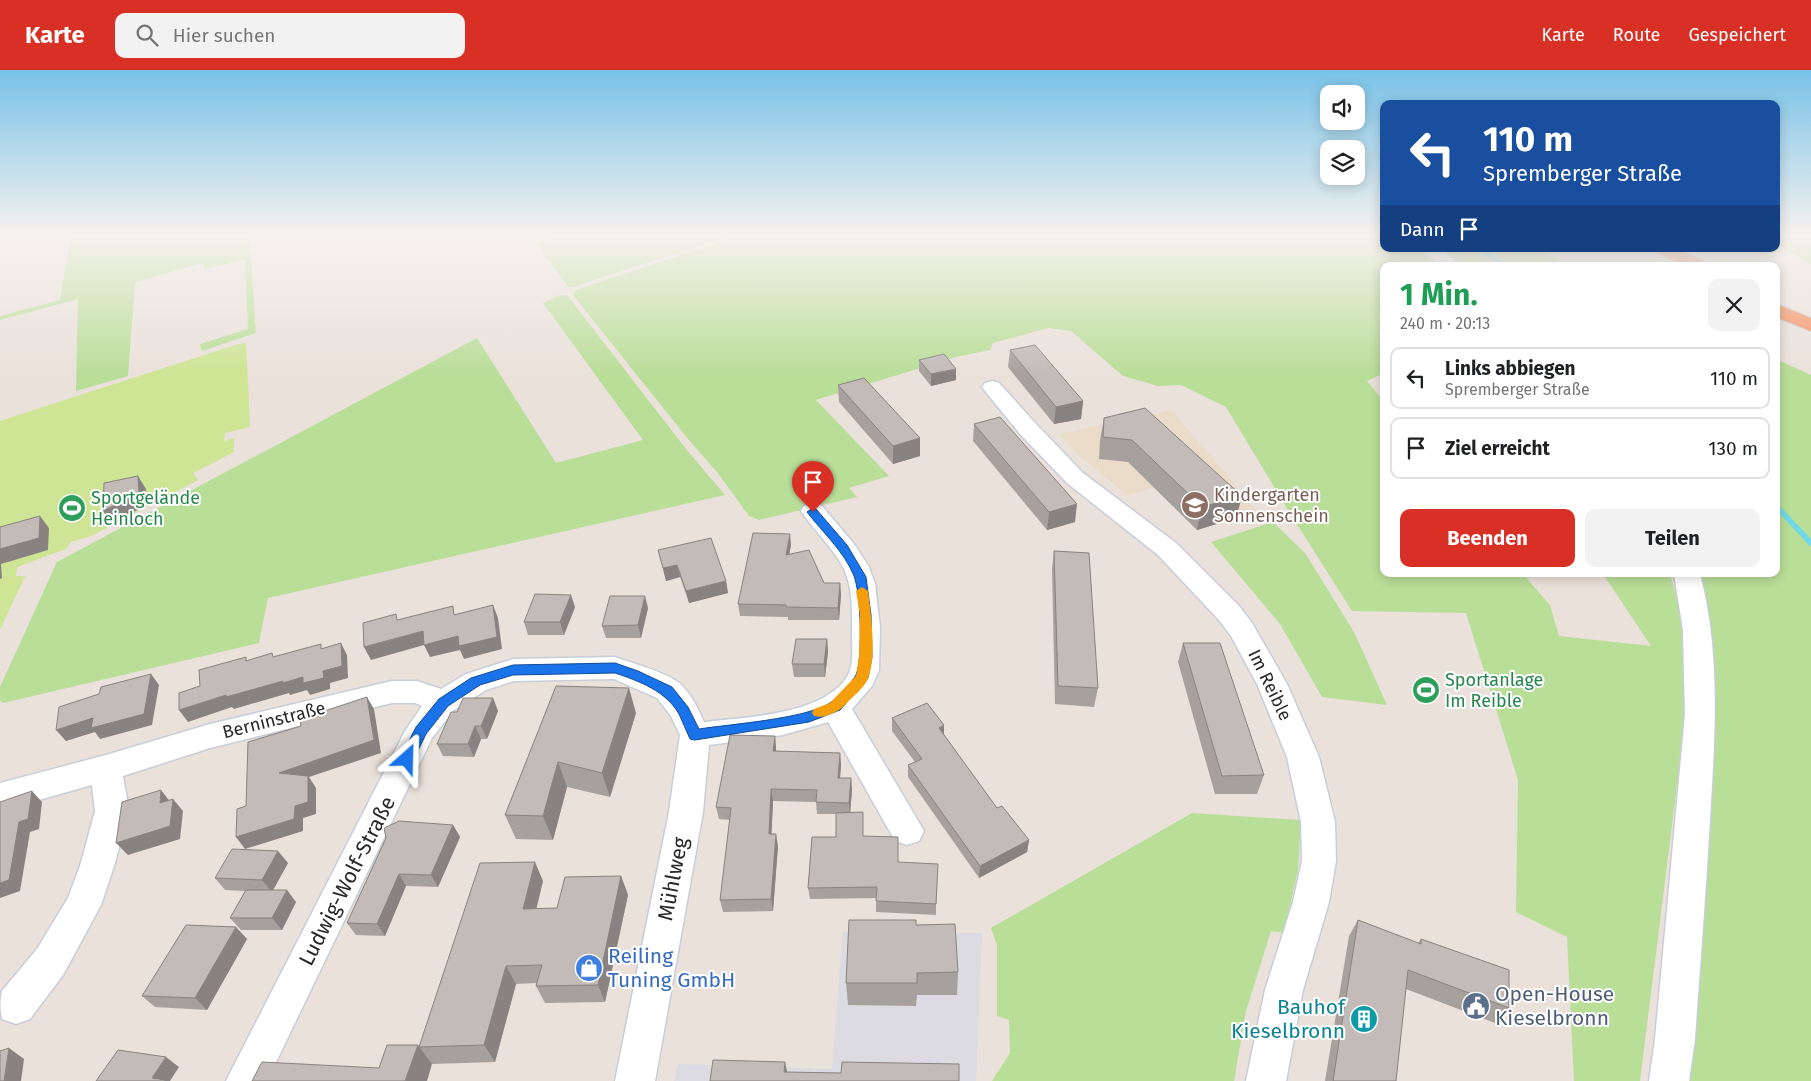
<!DOCTYPE html>
<html lang="de">
<meta charset="utf-8">
<style>
body{margin:0;font-family:"Fira Sans",sans-serif;background:#f2f2f2;color:#202124;height:100vh;display:flex;flex-direction:column;font-size:19px;white-space:nowrap}
*{box-sizing:border-box;margin:0}
p{font-size:16px;color:#757577}
.icon{flex:none;width:28px;height:28px;fill:none;stroke:currentColor;stroke-width:2;stroke-linecap:round;stroke-linejoin:round}
.map{position:relative;flex:1;overflow:hidden}
.panel{position:absolute;left:1380px;top:192px;width:400px;height:315px;display:flex;flex-direction:column;background:#fff;border-radius:10px;box-shadow:0 2px 12px #0003}
.panel>*{flex:none}
.guide{position:absolute;left:1380px;top:30px;width:400px;height:152px;border-radius:10px;box-shadow:0 2px 12px #0003;background:#1a4fa0;color:#fff;overflow:hidden}
.controls{position:absolute;left:1320px;top:15px;display:grid;gap:10px}
.controls a{display:grid;place-items:center;width:45px;height:45px;border-radius:10px;background:#fff;box-shadow:0 2px 12px #0003;font-size:25px}
.pin{position:absolute;display:grid;place-items:center;width:42px;height:42px;color:#fff;margin:-51px -21px;border-radius:50% 50% 50% 0;rotate:-45deg;box-shadow:0 0 5px #0007}
.pin .icon{rotate:45deg}
.me{position:absolute;width:55px;margin:-28px;rotate:25deg;stroke-linejoin:round;filter:drop-shadow(0 0 4px #0008)}
.turn{display:flex;align-items:center;gap:18px;height:105px;padding:0 20px;font-size:22px}
.turn .icon{width:65px;height:65px;stroke-width:2.5}
.turn b{display:block;font-size:35px;line-height:42px}
.then{display:flex;align-items:center;height:48px;padding:0 20px;background:#0003;gap:10px;font-size:19px}
.round{display:grid;place-items:center;flex:none;width:52px;height:52px;border-radius:10px;background:#f2f2f2}
.summary{display:flex;align-items:center;justify-content:space-between;height:85px;padding:0 20px}
h1{font-size:30px;font-weight:700;line-height:38px;color:#1e9e55}
.primary-button{display:flex;gap:10px;margin-top:auto;padding:10px 20px}
.primary-button a{flex:1;height:58px;border-radius:10px;background:#d93025;color:#fff;font-size:20px;font-weight:700;line-height:58px;text-align:center}
.primary-button a+a{background:#f2f2f2;color:#202124}
ul{padding:0;list-style:none}
li{display:flex;align-items:center;gap:15px;height:62px;margin:0 10px 8px;padding:0 10px;border:2px solid #e0e0e0;border-radius:10px}
li div{flex:1}
li b{display:block;font-size:19px}
li em{font-style:normal}
header{display:flex;align-items:center;gap:30px;box-sizing:border-box;height:70px;padding:0 25px;background:#d93025;color:#fff}
header strong{font-size:24px}
nav{display:flex;gap:28px;margin-inline-start:auto;font-size:18px}
.search{width:350px;height:45px;background:#f2f2f2;display:flex;align-items:center;gap:12px;box-sizing:border-box;padding:0 18px;border-radius:10px;color:#757577;font-size:19px}
.map>svg:first-child{display:block}
.industrial{fill:#dcdbe2}
.education{fill:#ebdcca}
.green{fill:#b9de98}
.pitch{fill:#cde594}
.lines{fill:none;stroke-linecap:round;stroke-linejoin:round}
.stream-far1{stroke:#71d8e8;stroke-width:4.5}
.stream{stroke:#71d8e8;stroke-width:5.5}
.street-casing{stroke:#c8ced9;stroke-width:3}
.highway-casing{stroke:#c3c3c3;stroke-width:2}
.street{fill:#fff;fill-rule:evenodd}
.highway{fill:#f68959;fill-rule:evenodd}
.wall{fill:#a7a19d}
.shaded-wall{fill:#888380}
.building{fill:#c2bbb7;stroke:#888380}
.route{fill:#1a73e8;stroke:#114b97}
.slow{fill:#f59e0b}
.labels{text-anchor:middle;dominant-baseline:central;stroke-width:4;stroke-linejoin:round;paint-order:stroke}
.education-label{font-size:18px;fill:#785e54;stroke:#fff;text-anchor:start}
.leisure-label{font-size:18px;fill:#27864d;stroke:#fff;text-anchor:start}
.street-label{font-size:18px;fill:#282828;stroke:#fff}
.near-street-label{font-size:21px;fill:#282828;stroke:#fff}
.near-shop-label{font-size:21px;fill:#366cbe;stroke:#fff;text-anchor:start}
.near-service-label{font-size:21px;fill:#4e5e75;stroke:#fff;text-anchor:start}
.near-culture-label{font-size:21px;fill:#0d838f;stroke:#fff;text-anchor:end}
</style>
<header>
<strong>Karte</strong>
<div class="search"><svg class="icon" aria-label="search" viewBox="0 0 24 24"><circle cx="10" cy="10" r="6"/><path d="M15 15l6 6"/></svg>Hier suchen</div>
<nav><a>Karte</a><a>Route</a><a>Gespeichert</a></nav>
</header>
<div class="map">
<svg width="1811" height="1011" viewBox="0 0 1811 1011">
<rect width="100%" height="100%" fill="#eae1da"/>
<path class="industrial" d="M843 862 982 863 976 1011H674L678 994 832 999Z"/>
<path class="education" d="M1171 340 1257 440 1197 460 1155 418 1127 425 1081 387 1059 364Z"/>
<g class="green">
<path d="M71 164H251L250 179 256 263 202 281 200 274 248 259 245 190 205 199 203 193 135 212 128 306 76 321 78 229 0 250V246L60 230Z"/>
<path d="M570 164H735L576 216 569 217 536 174Z"/>
<path d="M744 164H1384V179H1421L1445 196H1384V303L1367 311 1384 332V504H1523L1550 535 1559 566 1651 576 1603 504H1670L1677 528 1686 571 1688 607 1677 715 1640 1011H1574L1567 867 1516 842 1518 710 1466 543 1352 541 1288 440 1226 337 1181 315 1158 316 1123 306 1071 261 1048 258 993 273 990 280 956 287 816 330 889 406 849 418 857 427 759 450 749 446 717 402 688 369 573 225 576 220Z"/>
<path d="M1776 164H1811V194L1776 174Z"/>
<path d="M1434 179H1539L1570 196H1459Z"/>
<path d="M567 225 686 379 725 425 268 528 259 573 3 633 0 631V617L57 492 477 268 556 393 643 370 543 233 557 226Z"/>
<path d="M1776 289 1811 305V1011H1681L1700 778 1716 625 1708 542 1698 504H1776Z"/>
<path d="M1273 452 1305 483 1354 562 1387 635 1322 627 1280 554 1211 472Z"/>
<path d="M1192 743 1301 750 1298 800 1284 863 1271 861 1246 941 1234 1011H992L1010 983 1009 950 997 946V875L991 858Z"/>
</g>
<path class="pitch" d="M246 273 250 357 225 363 224 371 234 368V382L193 403 198 410 91 466 71 472 66 479 17 497 16 506H25L0 560V351L238 274Z"/>
<g class="lines">
<path class="stream-far1" d="M1481 179 1505 196"/>
<path class="stream" d="M1776 436 1811 473"/>
<g class="street-casing">
<g id="street">
<path d="M1421 179H1440L1462 196H1442Z"/>
<path d="M992 311 999 313 1036 354 1083 403 1176 473 1239 536 1252 553 1287 614 1319 687 1335 752 1336 791 1329 832 1303 920 1286 1011H1246L1265 920 1293 832 1302 791 1301 752 1287 687 1257 614 1231 566 1219 550 1158 485 1067 413 1020 364 985 321 982 317 985 313Z"/>
<path d="M813 433 822 436 854 474 869 497 875 514 880 557 879 600 872 616 852 639 924 761 919 771 907 775 895 771 828 652 783 665 709 675 703 742 655 1011H615L669 742 680 665 671 646 657 628 614 609 514 611 486 620 454 640 432 668 267 1011H226L405 661 422 636 415 633H392L210 678 123 706 129 741 114 796 101 835 63 905 30 949 16 954 2 949C0 940 0 930 2 921L37 879 68 828 80 796 95 741 92 715 0 741V713L106 685 210 654 392 611H417L441 619 466 604 513 589 615 587C632 593 664 602 678 612 690 622 698 638 704 652 745 647 826 645 848 605 854 594 852 575 852 563 852 542 853 518 844 499 833 477 814 461 801 441L804 436Z"/>
<path d="M1674 504H1700C1721 584 1715 667 1710 749 1706 823 1700 896 1695 969L1689 1011H1649L1655 969 1685 645 1683 560Z"/>
</g>
</g>
<g class="highway-casing">
<g id="highway">
<path d="M1655 179H1677L1705 192 1708 196H1685L1658 183Z"/>
<path d="M1776 234 1811 248V261L1776 247Z"/>
</g>
</g>
<use href="#street" class="street"/>
<use href="#highway" class="highway"/>
</g>
<g class="wall">
<path d="M1010 280 1083 331 1081 349 1054 354 1008 297Z"/>
<path d="M919 290 956 310 931 316 919 301Z"/>
<path d="M838 315 920 386 893 394 839 332Z"/>
<path d="M1104 348 1242 426 1236 448 1197 460 1128 392 1099 389 1100 370Z"/>
<path d="M974 354 1075 452 1047 460 973 371Z"/>
<path d="M791 475 789 484 824 513H840L841 525 839 550H788V547L740 546 738 534Z"/>
<path d="M658 480 726 511 728 523 689 533 680 507 666 511Z"/>
<path d="M1054 481 1098 618 1094 637 1055 634 1052 499Z"/>
<path d="M575 537 564 565H528L524 552Z"/>
<path d="M648 538 641 568H606L602 556Z"/>
<path d="M827 569 828 582 825 607H794L792 594Z"/>
<path d="M1183 573 1264 705 1257 724H1215L1178 592Z"/>
<path d="M556 616 636 643 610 727 567 717 553 770 516 769 505 745Z"/>
<path d="M493 628 498 641 487 669H481L474 687 443 686 437 674 457 642Z"/>
<path d="M892 648 944 665 997 738 1029 770 1027 782 979 808 908 707V695L915 692 892 661Z"/>
<path d="M775 666 776 678V681L840 683 841 695 840 708H851L852 720 850 743 863 766 898 792 936 834V845L876 842V828L810 829 808 818 836 767V744H817L816 732 773 731 771 764 778 776 773 841 723 842 720 830 730 750 719 749 716 737Z"/>
<path d="M453 755 460 767 438 817 406 816 385 866 356 865 347 853 386 768Z"/>
<path d="M288 793 273 820 296 832 282 860H241L230 848 245 821 225 820 215 808Z"/>
<path d="M621 806 628 825 605 932 545 933 536 916V913L516 914 495 992 432 994 379 998 418 975 419 977 543 811 536 839 557 838Z"/>
<path d="M1358 850 1418 873 1421 869 1509 938 1495 953 1406 919 1396 1011H1325L1349 866Z"/>
<path d="M916 855 958 902 957 925H917L916 936 848 935 846 913Z"/>
<path d="M247 869 207 940 155 937 142 926Z"/>
</g>
<g class="shaded-wall">
<path d="M956 299V310L931 316V304Z"/>
<path d="M1083 331 1081 349 1054 354 1056 337Z"/>
<path d="M920 368V386L893 394V376Z"/>
<path d="M138 406 146 419 147 435 112 453 103 441Z"/>
<path d="M1242 426 1236 448 1197 460 1202 437Z"/>
<path d="M1077 434 1075 452 1047 460 1049 442Z"/>
<path d="M40 446 49 458 48 480 1 494 2 508 0 509V479Z"/>
<path d="M790 464 791 475 787 497 786 485Z"/>
<path d="M677 495 680 507 666 511 663 498Z"/>
<path d="M726 511 728 523 689 533 686 521Z"/>
<path d="M840 513 841 525 839 550 838 538Z"/>
<path d="M571 525 575 537 564 565 560 552Z"/>
<path d="M645 526 648 538 641 568 638 555Z"/>
<path d="M493 535 498 548 502 579 464 589 460 580 430 587 424 575 371 590 364 577 423 561Z"/>
<path d="M827 569 828 582 825 607 824 594Z"/>
<path d="M341 573 347 585 348 608 330 613V619L310 625 307 620 290 625 289 623 234 639 232 637 188 652 179 640 226 625 323 601Z"/>
<path d="M151 604 159 615 152 655 100 669 95 662 66 671 56 660Z"/>
<path d="M629 618 636 643 610 727 602 703Z"/>
<path d="M367 627 374 639 381 683 309 707 316 718V744L303 748V761L245 779 236 767 279 703Z"/>
<path d="M493 628 498 641 487 669 481 656Z"/>
<path d="M944 655V668L939 658Z"/>
<path d="M475 656 481 669 474 687 468 674Z"/>
<path d="M775 666 776 678 774 694 773 681Z"/>
<path d="M840 683 841 695 839 720 838 708Z"/>
<path d="M558 692 567 717 553 770 543 746Z"/>
<path d="M851 708 852 720 850 745 849 733Z"/>
<path d="M771 719 773 731 771 776 769 764Z"/>
<path d="M161 720 171 733H160Z"/>
<path d="M32 721 42 732 39 759 30 762 20 821 0 828V813L19 752Z"/>
<path d="M173 729 183 741 180 769 128 785 116 773Z"/>
<path d="M453 755 460 767 438 817 431 805Z"/>
<path d="M776 764 778 776 773 841 771 829Z"/>
<path d="M1029 770 1027 782 979 808 980 796Z"/>
<path d="M278 781 288 793 272 822 262 810Z"/>
<path d="M535 792 543 811 532 857 523 839Z"/>
<path d="M399 804 406 816 385 866 377 854Z"/>
<path d="M621 806 628 825 605 932 598 915Z"/>
<path d="M287 820 296 832 282 860 272 848Z"/>
<path d="M236 857 247 869 207 940 195 928Z"/>
<path d="M506 896 516 914 495 992 484 975Z"/>
<path d="M418 975 432 994 427 1011H405Z"/>
<path d="M9 978 24 989 21 1011H4Z"/>
<path d="M166 987 179 997 170 1011H156L152 1008Z"/>
<path d="M785 992 789 1011 784 1002Z"/>
</g>
<g class="building">
<path d="M1035 275 1083 331 1056 337 1010 280Z"/>
<path d="M944 284 956 299 931 304 919 290Z"/>
<path d="M864 308 920 368 893 376 838 315Z"/>
<path d="M1145 338 1242 426 1202 437 1132 370 1103 367 1104 348Z"/>
<path d="M1000 347 1077 434 1049 442 974 354Z"/>
<path d="M138 406 139 423 103 441 104 413Z"/>
<path d="M40 446 39 468 0 479V457Z"/>
<path d="M753 463 790 464 786 485 809 480 824 513H840L838 538 786 537V535L738 534Z"/>
<path d="M711 468 726 511 686 521 677 495 663 498 658 480Z"/>
<path d="M1054 481 1089 483 1098 618 1058 616Z"/>
<path d="M535 524 571 525 560 552H524Z"/>
<path d="M610 526H645L638 555 602 556Z"/>
<path d="M493 535 497 567 459 576 458 566 424 575 423 561 364 577 363 553 396 544 397 550 453 536 454 545Z"/>
<path d="M796 569H827L824 594H792Z"/>
<path d="M341 573 342 596 323 601 324 608 303 613V607L283 613V611L226 627V625L179 640V623L200 616 199 600 246 587V591L272 583 273 587 321 574V579Z"/>
<path d="M1183 573H1220L1264 705 1222 706Z"/>
<path d="M151 604 144 644 91 658 93 648 56 660 59 637 99 624 101 617Z"/>
<path d="M556 616 629 618 602 703 558 692 543 746 505 745Z"/>
<path d="M367 627 374 670 279 703 308 706V732L295 736 294 749 236 767 237 739 246 736 248 672 301 656 300 649Z"/>
<path d="M463 628H493L481 656H475L468 674H437L451 642H457Z"/>
<path d="M927 633 944 655 939 658 997 738 1002 736 1029 770 980 796 908 695 922 689 892 648Z"/>
<path d="M730 665 775 666 773 681 840 683 838 708H851L849 733 816 732 817 720 771 719 769 764H776L771 829 720 830 731 738 716 737Z"/>
<path d="M161 720 160 733 173 729 170 756 116 773 122 732Z"/>
<path d="M32 721 28 749 19 752 9 810 0 813V732Z"/>
<path d="M863 742V766L898 767V792L938 794 936 834 876 831 877 817 808 818 812 767H836V743Z"/>
<path d="M399 751 453 755 431 805 399 804 377 854 347 853 386 768 384 758Z"/>
<path d="M232 779 278 781 262 810 215 808Z"/>
<path d="M535 792 523 839 557 838 565 807 621 806 598 915 536 916 542 895 506 896 484 975 419 977 480 793Z"/>
<path d="M246 820H287L272 848H230Z"/>
<path d="M849 850H916V855L955 854 958 902 917 903V913H846Z"/>
<path d="M1358 850 1421 874V869L1509 900V938L1408 900 1396 1011H1333Z"/>
<path d="M186 855 236 857 195 928 142 926Z"/>
<path d="M387 975H418L405 1011H252L262 992 379 998Z"/>
<path d="M9 978 4 1011H0V981Z"/>
<path d="M118 980 166 987 152 1008 165 1010V1011H96Z"/>
<path d="M713 990 785 992 784 1002 841 1003 842 992 959 994V1011H710Z"/>
</g>
<linearGradient id="sky" x2="0" y2="1"><stop stop-color="#78c2e8"/><stop offset="0.54" stop-color="#f6f2ee"/><stop offset="1" stop-color="#f6f2ee" stop-opacity="0"/></linearGradient>
<rect width="1811" height="305" fill="url(#sky)"/>
<path class="route" d="M813 438 816 439 847 475 866 507 871 545 872 587 868 608 840 640 809 652 695 670 690 669C686 661 683 652 679 644 666 621 639 611 615 603L513 605 480 615 448 636 426 664 412 693 407 695 402 693 400 689 416 657 439 629 471 608 513 595 615 593 638 601 672 617 688 637 699 659C731 654 805 649 830 633 835 630 854 610 856 605 863 588 861 524 854 506 844 481 823 463 807 442Z"/>
<path class="slow" d="M862 517 868 521C871 545 877 586 868 609 864 618 852 627 845 635 838 642 824 649 814 646L812 643 814 639 830 633 856 606 859 587 860 545 856 521Z"/>
<defs>
<g id="school-disc" transform="scale(1.4375)"><circle r="9.5" fill="#8d6e63" stroke="#fff"/><path d="M0-5L7-2L0 1L-7-2ZM-4 1L0 2.5L4 1V4Q0 6-4 4Z" fill="#fff"/></g>
<g id="stadium-disc" transform="scale(1.4375)"><circle r="9.5" fill="#2e9e5b" stroke="#fff"/><path d="M0-5a6.5 5 0 1 0 0 10a6.5 5 0 1 0 0-10ZM-3.5-1.8h7v3.6h-7Z" fill="#fff"/></g>
<g id="shop-disc" transform="scale(1.4375)"><circle r="9.5" fill="#3f7fe0" stroke="#fff"/><path d="M-5-2.5h2.3a2.7 3.5 0 0 1 5.4 0H5L5.5 6h-11ZM-1.5-2.5h3a1.5 2.3 0 0 0-3 0Z" fill="#fff"/></g>
<g id="civic-disc" transform="scale(1.4375)"><circle r="9.5" fill="#5c6f8a" stroke="#fff"/><path d="M-.6-6.5H3V-4.5H.6V-3L4-1V1h2V6H-6V1h2V-1L-.6-3ZM-1.2 2.5V6h2.4V2.5Z" fill="#fff"/></g>
<g id="building-disc" transform="scale(1.4375)"><circle r="9.5" fill="#0f9aa8" stroke="#fff"/><path d="M-4-6H4V6H1V3H-1V6H-4ZM-2.5-4.3h1.7v1.8h-1.7ZM.8-4.3h1.7v1.8H.8ZM-2.5-1h1.7V.8h-1.7ZM.8-1h1.7V.8H.8Z" fill="#fff"/></g>
</defs>
<g fill-rule="evenodd">
<use href="#school-disc" x="1195" y="435"/>
<use href="#stadium-disc" x="72" y="438"/>
<use href="#stadium-disc" x="1426" y="620"/>
<use href="#shop-disc" x="589" y="898"/>
<use href="#civic-disc" x="1476" y="936"/>
<use href="#building-disc" x="1364" y="949"/>
</g>
<g class="labels">
<g class="education-label">
<text x="1214" y="425">Kindergarten<tspan x="1214" dy="21">Sonnenschein</tspan></text>
</g>
<g class="leisure-label">
<text x="91" y="428">Sportgelände<tspan x="91" dy="21">Heinloch</tspan></text>
<text x="1445" y="610">Sportanlage<tspan x="1445" dy="21">Im Reible</tspan></text>
</g>
<g class="street-label">
<text transform="translate(1270 615) rotate(64)">Im Reible</text>
<text transform="translate(274 650) rotate(-14)">Berninstraße</text>
</g>
<g class="near-street-label">
<text transform="translate(673 809) rotate(-79)">Mühlweg</text>
<text transform="translate(347 811) rotate(-63)">Ludwig-Wolf-Straße</text>
</g>
<g class="near-shop-label">
<text x="608" y="886">Reiling<tspan x="608" dy="24">Tuning GmbH</tspan></text>
</g>
<g class="near-service-label">
<text x="1495" y="924">Open-House<tspan x="1495" dy="24">Kieselbronn</tspan></text>
</g>
<g class="near-culture-label">
<text x="1345" y="937">Bauhof<tspan x="1345" dy="24">Kieselbronn</tspan></text>
</g>
</g>
</svg>
<div class="controls">
<a><svg class="icon" aria-label="sound" viewBox="0 0 24 24"><path d="M4 9h4l5-4v14l-5-4H4zM17 9q2 3 0 6"/></svg></a>
<a><svg class="icon" aria-label="layers" viewBox="0 0 24 24"><path d="M12 4l9 5-9 5-9-5zM3 14l9 5 9-5"/></svg></a>
</div>
<div class="pin" style="left:813px;top:442px;background:#d93025"><svg class="icon" aria-label="arrive" viewBox="0 0 24 24"><path d="M6 21V4h12l-3 4 3 4H6"/></svg></div>
<svg class="me" style="left:407px;top:689px" viewBox="-20 -20 40 40"><path d="M0-17L14 15 0 8-14 15z" fill="#1a73e8" stroke="#fff" stroke-width="4"/></svg>
<div class="guide">
<div class="turn"><svg class="icon" aria-label="left" viewBox="0 0 24 24"><path d="M17 20v-9H6M10 6l-5 5 5 5"/></svg><div><b>110 m</b>Spremberger Straße</div></div>
<div class="then">Dann<svg class="icon" aria-label="arrive" viewBox="0 0 24 24"><path d="M6 21V4h12l-3 4 3 4H6"/></svg></div>
</div>
<section class="panel">
<div class="summary"><div><h1>1 Min.</h1><p>240 m · 20:13</p></div><a class="round"><svg class="icon" aria-label="close" viewBox="0 0 24 24"><path d="M6 6l12 12M18 6L6 18"/></svg></a></div>
<ul>
<li><svg class="icon" aria-label="left" viewBox="0 0 24 24"><path d="M17 20v-9H6M10 6l-5 5 5 5"/></svg><div><b>Links abbiegen</b><p>Spremberger Straße</p></div><em>110 m</em></li>
<li><svg class="icon" aria-label="arrive" viewBox="0 0 24 24"><path d="M6 21V4h12l-3 4 3 4H6"/></svg><div><b>Ziel erreicht</b></div><em>130 m</em></li>
</ul>
<div class="primary-button"><a>Beenden</a><a>Teilen</a></div>
</section>
</div>
